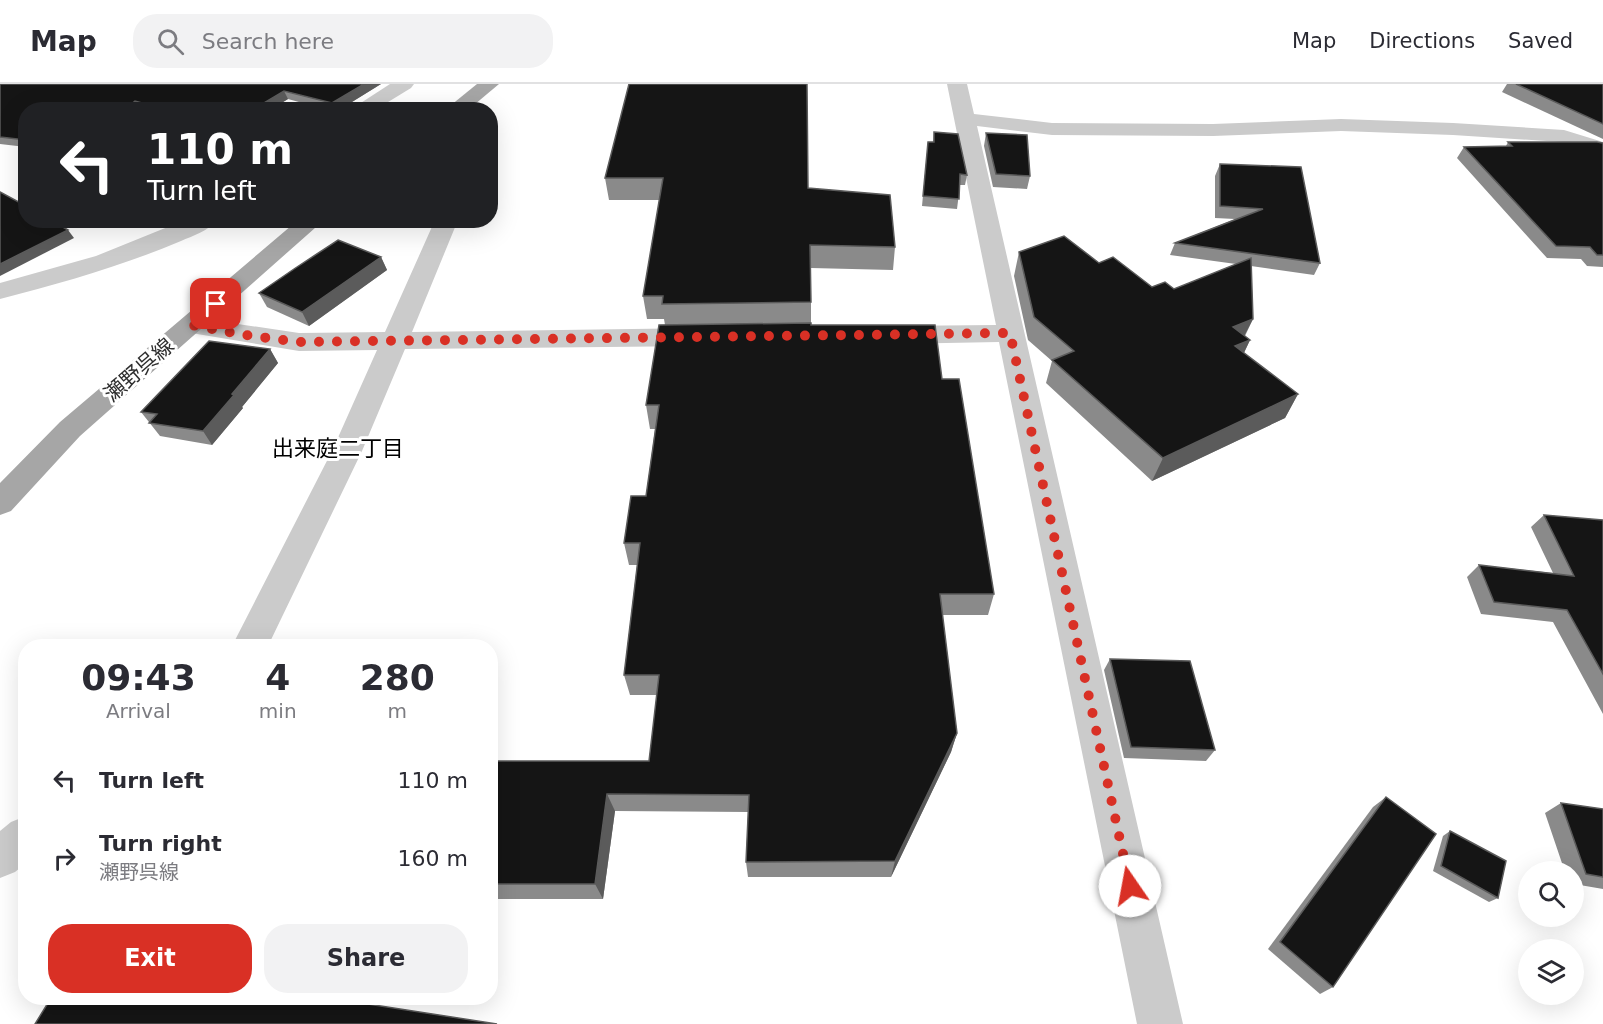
<!DOCTYPE html>
<meta charset="utf-8">
<style>
body{margin:0;font-family:"DejaVu Sans","Noto Sans JP",sans-serif;background:#f2f2f3;color:#2b2b33;height:100vh;display:flex;flex-direction:column;font-size:22px;white-space:nowrap}
*{box-sizing:border-box;margin:0}
p{font-size:20px;color:#7c7c81}
.icon{flex:none;width:33px;height:33px;fill:none;stroke:currentColor;stroke-width:2;stroke-linecap:round;stroke-linejoin:round}
.map{position:relative;flex:1;overflow:hidden}
.details{position:absolute;left:18px;top:555px;width:480px;height:366px;display:flex;flex-direction:column;background:#fff;border-radius:24px;box-shadow:0 6px 24px #0002}
.details>*{flex:none}
.top-card{position:absolute;left:18px;top:18px;width:480px;height:126px;border-radius:24px;box-shadow:0 6px 24px #0002;background:#202124;color:#fff;overflow:hidden}
.controls{position:absolute;left:1518px;top:777px;display:grid;gap:12px}
.controls a{display:grid;place-items:center;width:66px;height:66px;border-radius:50%;background:#fff;box-shadow:0 6px 24px #0002;font-size:30px}
.pin{position:absolute;display:grid;place-items:center;width:51px;height:51px;color:#fff;margin:-26px;border-radius:12px;box-shadow:0 3px 9px #0006}
.me{position:absolute;width:66px;margin:-33px;rotate:348deg;stroke-linejoin:round;filter:drop-shadow(0 0 4px #0008)}
.turn{display:flex;align-items:center;gap:21px;height:126px;padding:0 30px;font-size:27px}
.turn .icon{width:78px;height:78px;stroke-width:2.5}
.turn b{display:block;font-size:42px;line-height:51px}
.eta{display:flex;justify-content:space-evenly;align-items:center;height:102px;text-align:center}
.eta b{font-size:36px;font-weight:600;line-height:42px}
.action{display:flex;gap:12px;margin-top:auto;padding:12px 30px}
.action a{flex:1;height:69px;border-radius:24px;background:#d93025;color:#fff;font-size:24px;font-weight:600;line-height:69px;text-align:center}
.action a+a{background:#f2f2f3;color:#2b2b33}
ul{padding:0;list-style:none}
li{display:flex;align-items:center;gap:18px;height:78px;padding:0 30px}
li div{flex:1}
li b{display:block;font-size:22px}
li em{font-style:normal}
header{display:flex;align-items:center;gap:36px;box-sizing:border-box;height:84px;padding:0 30px;background:#fff;border-bottom:2px solid #e1e1e2}
header strong{font-size:28px}
nav{display:flex;gap:33px;margin-inline-start:auto;font-size:21px}
.search{width:420px;height:54px;background:#f2f2f3;display:flex;align-items:center;gap:15px;box-sizing:border-box;padding:0 21px;border-radius:24px;color:#7c7c81;font-size:22px}
.map>svg:first-child{display:block}
.lines{fill:none;stroke-linecap:round;stroke-linejoin:round}
.minor{fill:#cbcbcb;fill-rule:evenodd}
.major{fill:#a6a6a6;fill-rule:evenodd}
.wall{fill:#8a8a8a}
.shaded-wall{fill:#5b5b5b}
.building{fill:#151515;stroke:#5b5b5b;stroke-width:1.5}
.route{stroke:#d93025;stroke-width:10;stroke-dasharray:0 18}
.labels{text-anchor:middle;dominant-baseline:central;stroke-width:6;stroke-linejoin:round;paint-order:stroke}
.street-label{font-size:21px;fill:#2e2e2e;stroke:#fff}
.neighbourhood-label{font-size:22px;fill:#000;stroke:#fff}
</style>
<header>
<strong>Map</strong>
<div class="search"><svg class="icon" aria-label="search" viewBox="0 0 24 24"><circle cx="10" cy="10" r="6"/><path d="M15 15l6 6"/></svg>Search here</div>
<nav><a>Map</a><a>Directions</a><a>Saved</a></nav>
</header>
<div class="map">
<svg width="1603" height="940" viewBox="0 0 1603 940">
<rect width="100%" height="100%" fill="#fff"/>
<g class="lines">
<g class="minor">
<path d="M390 0H414L411 4 375 26H350Z"/>
<path d="M947 0H967L974 30 1052 39 1213 40 1341 35 1453 39 1564 46 1603 58V71L1562 58 1453 51 1341 47 1213 52 1052 51 977 42 1183 940H1137L999 258 892 260 883 257 879 251 883 245 892 242 996 241Z"/>
<path d="M185 136H216C209 147 192 152 181 157 122 182 62 199 0 215V199L96 172Z"/>
<path d="M435 136H458L412 248 703 244 712 247 716 253 712 259 703 262 405 265 362 367 268 562H232L332 367 377 266 299 267 191 249 182 247 178 241 182 235 191 233 299 249 385 248Z"/>
<path d="M26 732V779L15 788 0 794V747L11 738Z"/>
</g>
<g class="major">
<path d="M477 0H499L468 26H445Z"/>
<path d="M298 136H324L80 352 11 427 0 431V399L60 338Z"/>
</g>
</g>
<g class="wall">
<path d="M0 0H381L339 26H328L288 15 270 26H26V63L0 60Z"/>
<path d="M629 0 808 104 895 163 893 186 811 184V241L942 295 994 510 988 531H942L957 649 951 668 891 793H748L746 778 748 728 615 727 603 815H490V677H649L657 611H630L624 591 637 481H629L624 459 646 412 655 345H650L646 321 665 241 664 235H647L643 212 660 116H609L605 94Z"/>
<path d="M1507 0H1603V55L1502 8Z"/>
<path d="M934 48 967 91 965 101H960L957 125 922 122 928 58H933Z"/>
<path d="M986 49 1030 92 1027 105 993 103 984 62Z"/>
<path d="M1508 58 1603 59V183L1587 182 1581 175 1547 174 1457 74 1464 63 1506 62Z"/>
<path d="M1220 80 1320 179 1314 191 1251 182 1253 235 1245 252 1250 256 1244 269 1298 310 1285 334 1152 397 1046 299 1052 277 1028 256 1014 192 1019 168 1099 179 1152 203 1174 205 1236 180 1170 171 1175 159 1235 135 1215 134V92Z"/>
<path d="M381 173 387 186 309 242 267 223 259 209Z"/>
<path d="M270 265 278 279 242 323 243 324 212 361 160 352 141 328Z"/>
<path d="M1544 431 1603 436V630L1553 538 1481 530 1467 493 1479 481 1553 489 1531 443Z"/>
<path d="M1110 575 1215 666 1206 677 1124 674 1104 586Z"/>
<path d="M1386 713 1333 903 1320 910 1268 865 1373 723Z"/>
<path d="M1561 719 1603 725V805L1574 800V788H1565L1545 729Z"/>
<path d="M1450 747 1498 814 1489 818 1433 787 1443 752Z"/>
</g>
<g class="shaded-wall">
<path d="M364 0H381L339 26H335L332 19Z"/>
<path d="M284 7 288 15 270 26H252Z"/>
<path d="M135 17 139 26H124Z"/>
<path d="M68 146 74 154 0 192V180Z"/>
<path d="M381 173 387 186 309 242 302 228Z"/>
<path d="M1253 235 1241 258 1233 243Z"/>
<path d="M1250 256 1239 279 1235 262Z"/>
<path d="M270 265 278 279 242 323 243 324 212 361 203 347 232 310Z"/>
<path d="M1298 310 1285 334 1152 397 1163 374Z"/>
<path d="M957 649 951 668 891 793 895 777Z"/>
<path d="M607 710 615 727 603 815 595 800Z"/>
</g>
<g class="building">
<path d="M0 0H364L332 19 284 7 252 26H167L135 17 124 26H26V56L0 53Z"/>
<path d="M629 0H807L808 104 890 111 895 163 810 161 811 218 662 220 663 212H643L663 94H605Z"/>
<path d="M1516 0H1603V40Z"/>
<path d="M934 48 958 50 967 91 960 90 959 115 923 112 928 58H934Z"/>
<path d="M986 49 1027 51 1030 92 996 90Z"/>
<path d="M1508 58H1597L1603 59V171H1597L1590 163 1556 162 1464 63 1512 62Z"/>
<path d="M1220 80 1301 83 1320 179 1175 159 1263 125 1220 122Z"/>
<path d="M0 108 26 122V136H51L68 146 0 180Z"/>
<path d="M1064 152 1099 179 1113 173 1152 203 1165 198 1174 205 1251 174 1253 235 1233 243 1250 256 1235 262 1298 310 1163 374 1052 276 1074 267 1034 233 1019 168Z"/>
<path d="M338 156 381 173 302 228 259 209 294 185Z"/>
<path d="M811 239V241H935L942 295H959L994 510H940L957 649 895 777 746 778 749 711 607 710 595 800H490V677H649L659 591H624L640 459H624L631 412H646L659 321H646L659 241Z"/>
<path d="M209 257 270 265 232 310 234 311 203 347 149 339 157 330 141 328Z"/>
<path d="M1544 431 1603 436V590L1567 526 1494 518 1479 481 1574 492Z"/>
<path d="M1110 575 1190 577 1215 666 1131 663Z"/>
<path d="M1386 713 1436 750 1333 903 1280 858Z"/>
<path d="M1561 719 1603 725V793L1586 790Z"/>
<path d="M1450 747 1506 777 1498 814 1441 782Z"/>
<path d="M51 914H329L497 940H35Z"/>
</g>
<g class="lines">
<path class="route" d="M216 220 191 241 245 251 299 258 1010 249 1130 802"/>
</g>
<g class="labels">
<g class="street-label">
<text transform="translate(139 286) rotate(-41)">瀬野呉線</text>
</g>
<g class="neighbourhood-label">
<text x="338" y="364">出来庭二丁目</text>
</g>
</g>
</svg>
<div class="controls">
<a><svg class="icon" aria-label="search" viewBox="0 0 24 24"><circle cx="10" cy="10" r="6"/><path d="M15 15l6 6"/></svg></a>
<a><svg class="icon" aria-label="layers" viewBox="0 0 24 24"><path d="M12 4l9 5-9 5-9-5zM3 14l9 5 9-5"/></svg></a>
</div>
<div class="pin" style="left:216px;top:220px;background:#d93025"><svg class="icon" aria-label="arrive" viewBox="0 0 24 24"><path d="M6 21V4h12l-3 4 3 4H6"/></svg></div>
<svg class="me" style="left:1130px;top:802px" viewBox="-20 -20 40 40"><circle r="19" fill="#fff"/><path d="M0-13L10 11 0 6-10 11z" fill="#d93025"/></svg>
<div class="top-card">
<div class="turn"><svg class="icon" aria-label="left" viewBox="0 0 24 24"><path d="M17 20v-9H6M10 6l-5 5 5 5"/></svg><div><b>110 m</b>Turn left</div></div>
</div>
<section class="details">
<div class="eta">
<div><b>09:43</b><p>Arrival</p></div>
<div><b>4</b><p>min</p></div>
<div><b>280</b><p>m</p></div>
</div>
<ul>
<li><svg class="icon" aria-label="left" viewBox="0 0 24 24"><path d="M17 20v-9H6M10 6l-5 5 5 5"/></svg><div><b>Turn left</b></div><em>110 m</em></li>
<li><svg class="icon" aria-label="right" viewBox="0 0 24 24"><path d="M7 20v-9h11M14 6l5 5-5 5"/></svg><div><b>Turn right</b><p>瀬野呉線</p></div><em>160 m</em></li>
</ul>
<div class="action"><a>Exit</a><a>Share</a></div>
</section>
</div>
